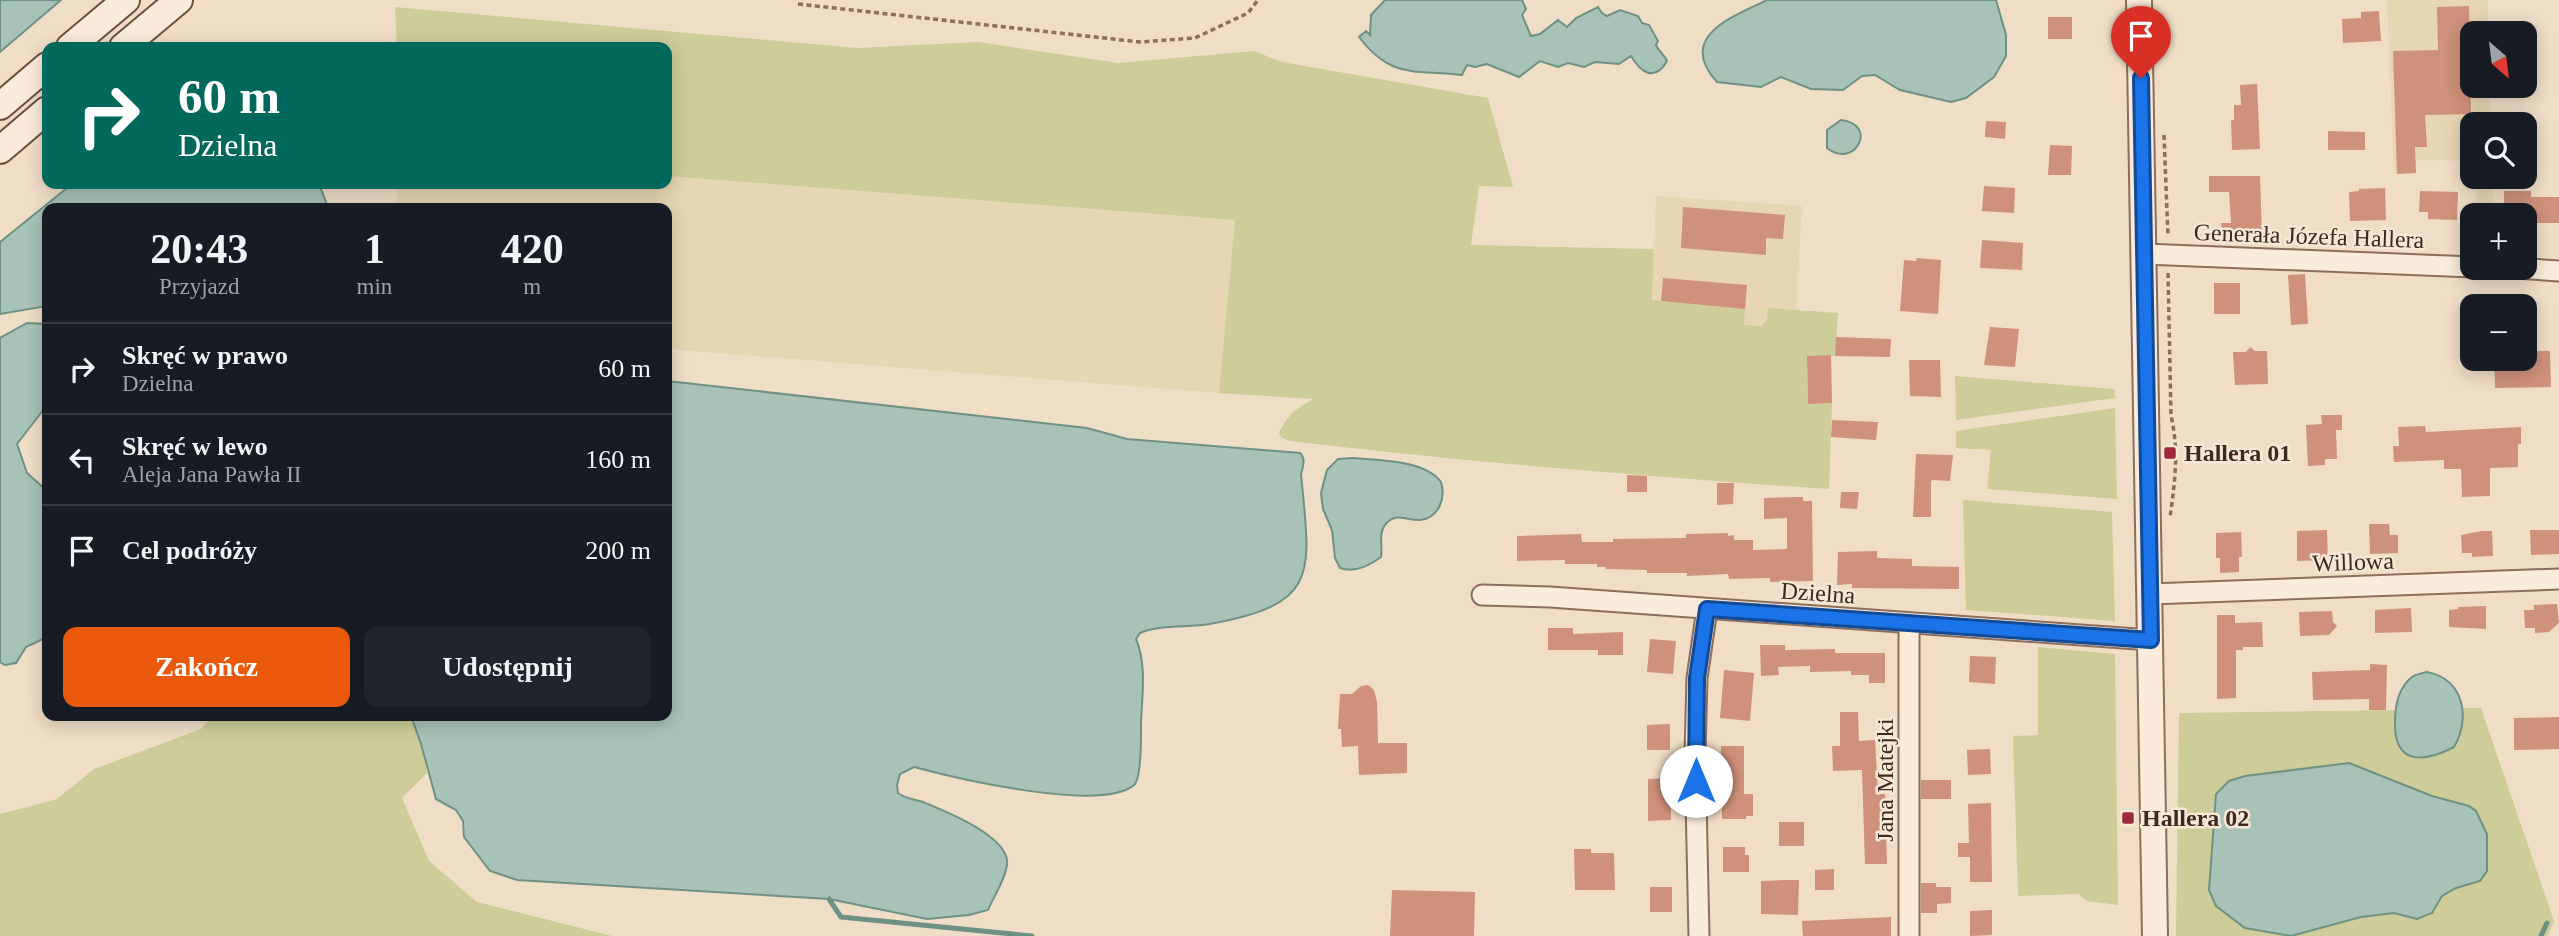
<!DOCTYPE html>
<html lang="pl">
<meta charset="utf-8">
<style>
body{margin:0;font-family:"Times New Roman",serif;background:#20242c;color:#f1f3f6;height:100vh;display:flex;flex-direction:column;font-size:26px;white-space:nowrap}
*{box-sizing:border-box;margin:0}
p{font-size:23px;color:#9ea1a6}
.icon{flex:none;width:38px;height:38px;fill:none;stroke:currentColor;stroke-width:2;stroke-linecap:round;stroke-linejoin:round}
.map{position:relative;flex:1;overflow:hidden}
.drawer{position:absolute;left:42px;top:203px;width:630px;height:518px;display:flex;flex-direction:column;background:#171b24;border-radius:14px;box-shadow:0 4px 18px #0003}
.drawer>*{flex:none}
.top-card{position:absolute;left:42px;top:42px;width:630px;height:147px;border-radius:14px;box-shadow:0 4px 18px #0003;background:#00695c;color:#fff;overflow:hidden}
.needle{width:46px;rotate:152deg}
.fabs{position:absolute;left:2460px;top:21px;display:grid;gap:14px}
.fabs a{display:grid;place-items:center;width:77px;height:77px;border-radius:14px;background:#171b24;box-shadow:0 4px 18px #0003;font-size:35px}
.pin{position:absolute;display:grid;place-items:center;width:60px;height:60px;color:#fff;margin:-72px -30px;border-radius:50% 50% 50% 0;rotate:-45deg;box-shadow:0 0 7px #0007}
.pin .icon{rotate:45deg}
.me{position:absolute;width:77px;margin:-38px;rotate:0deg;stroke-linejoin:round;filter:drop-shadow(0 0 5px #0008)}
.turn{display:flex;align-items:center;gap:24px;height:147px;padding:0 21px;font-size:32px}
.turn .icon{width:91px;height:91px;stroke-width:2.5}
.turn b{display:block;font-size:49px;line-height:60px}
.eta{display:flex;justify-content:space-evenly;align-items:center;height:119px;text-align:center}
.eta b{font-size:42px;font-weight:700;line-height:49px}
.primary-button{display:flex;gap:14px;margin-top:auto;padding:14px 21px}
.primary-button a{flex:1;height:80px;border-radius:14px;background:#ea580c;color:#fff;font-size:28px;font-weight:700;line-height:80px;text-align:center}
.primary-button a+a{background:#20242c;color:#f1f3f6}
ul{padding:0;list-style:none}
li{display:flex;align-items:center;gap:21px;height:91px;padding:0 21px;border-top:2px solid #363941}
li div{flex:1}
li b{display:block;font-size:26px}
li em{font-style:normal}
.map>svg:first-child{display:block}
.farmland{fill:#e6d6b3}
.green{fill:#cecd99;fill-rule:evenodd}
.water{fill:#a7c3b7;stroke:#6d9284;stroke-width:2}
.lines{fill:none;stroke-linecap:round;stroke-linejoin:round}
.stream{stroke:#6d9284;stroke-width:5}
.building{fill:#cf917b}
.minor-casing{stroke:#8c6e5b;stroke-width:23}
.tertiary-casing{stroke:#8c6e5b;stroke-width:28}
.secondary-casing{stroke:#6e4f3e;stroke-width:30}
.path{stroke:#8c6e5b;stroke-width:3.5;stroke-dasharray:5 3.5;stroke-linecap:butt}
.minor{stroke:#faebda;stroke-width:19}
.tertiary{stroke:#faebda;stroke-width:24}
.secondary{stroke:#faebda;stroke-width:26}
.route-casing{stroke:#114b97;stroke-width:18}
.route{stroke:#1a73e8;stroke-width:12}
.poi-dot{fill:#9d293b;stroke:#f7e8d6;stroke-width:2.5}
.labels{text-anchor:middle;dominant-baseline:central;stroke-width:5;stroke-linejoin:round;paint-order:stroke}
.street-label{font-size:24px;fill:#3c291f;stroke:#f7e8d6}
.poi-label{font-size:24px;font-weight:bold;fill:#3c291f;stroke:#f7e8d6;text-anchor:start}
</style>
<div class="map">
<svg width="2559" height="936" viewBox="0 0 2559 936">
<rect width="100%" height="100%" fill="#f0ddc6"/>
<g class="farmland">
<path d="M2387 0H2488V33H2473V86H2490L2491 124H2473V161L2416 160V173L2394 174Z"/>
<path d="M667 176 1235 220 1219 393 667 349V208H397L398 184H667Z"/>
<path d="M2476 177H2492L2493 215H2477Z"/>
<path d="M1656 196 1802 206 1796 310 1768 308 1767 319 1762 326 1744 325 1745 309 1652 300Z"/>
</g>
<g class="green">
<path d="M395 7 858 48 978 42 1118 63 1254 51 1282 62 1488 98 1513 187 1479 186 1471 245 1654 249 1652 300 1745 309 1744 325 1762 326 1767 319 1768 308 1838 313 1835 356H1807L1808 404 1832 403 1829 489C1649 477 1469 462 1289 441L1281 437 1279 433C1286 416 1298 407 1314 399L1219 393 1235 220 667 176V47H397Z"/>
<path d="M1955 376 2114 389 2115 398 1956 420Z"/>
<path d="M2115 408 2117 499 1987 489 1991 450 1956 448V431Z"/>
<path d="M1963 500 2112 512 2115 621 1966 610Z"/>
<path d="M2038 647 2115 654 2118 905 2087 901 2078 894 2018 896 2013 736 2038 735Z"/>
<path d="M2462 708H2481L2554 921 2548 936H2176L2179 713 2395 710C2394 732 2393 753 2419 759L2462 729ZM2349 763 2432 796 2469 806 2476 811 2479 820 2472 884 2456 888 2442 896 2436 908 2426 917 2417 919 2394 913 2361 917 2291 936 2245 928 2209 890 2216 794 2229 781Z"/>
<path d="M212 716H411L421 744 427 773 402 798 429 861 477 902 612 936H0V814L57 799 94 769 201 729Z"/>
</g>
<g class="water">
<path d="M0 0H61L0 52Z"/>
<path d="M1385 0H1522L1526 9 1522 15 1531 36 1540 34 1558 20 1567 27 1576 18 1598 7 1602 13 1607 16 1620 10 1638 16 1642 23 1649 25 1658 41 1656 45C1659 52 1664 54 1667 61 1655 82 1641 73 1631 56L1619 64 1595 62 1584 67 1568 63 1558 67 1540 61 1519 77 1487 64 1475 67 1467 65 1462 75C1414 69 1392 80 1359 37L1366 31 1370 35 1371 15Z"/>
<path d="M1767 0H1996L2006 35V56L1994 77 1966 98 1951 102 1900 90 1875 75 1862 76 1843 90 1811 89 1781 77 1761 87 1717 82C1676 37 1732 17 1767 0Z"/>
<path d="M1841 120C1879 124 1855 170 1827 148V130Z"/>
<path d="M72 184H319L326 202 325 208H47V306L0 314V242Z"/>
<path d="M27 323 47 324V405L17 444 27 473 47 491V637L26 647 16 663 5 665 0 662V338Z"/>
<path d="M667 381 1087 428 1127 439 1300 453C1306 459 1303 466 1301 474 1310 572 1322 604 1210 624 1188 628 1161 624 1140 633L1136 639C1147 665 1142 695 1141 723 1141 736 1142 778 1134 785 1101 813 955 778 914 767L900 774 897 785 898 793C906 799 914 799 923 802 945 811 1011 837 1007 865 1005 880 994 896 988 910L969 915 927 919 829 899 517 880 490 871 464 837 463 821 456 810 436 799 421 744 411 716H667Z"/>
<path d="M1353 458C1378 460 1425 460 1441 482 1446 498 1439 518 1420 520 1407 521 1395 511 1385 525 1378 534 1383 546 1381 557 1369 566 1354 573 1340 568L1335 558 1332 530 1323 509 1321 493 1327 470 1338 459Z"/>
<path d="M2427 672C2464 679 2471 718 2454 747 2423 763 2394 765 2395 722 2395 706 2398 688 2412 677 2416 674 2423 673 2427 672Z"/>
<path d="M2349 763 2432 796 2469 806 2476 811 2487 834V871L2480 881 2456 888 2442 896 2432 913 2417 919 2394 913 2361 917 2291 936 2245 928 2216 906 2209 890 2216 794 2229 781 2245 776Z"/>
</g>
<g class="lines">
<g class="stream">
<path d="M829 899 841 917 1032 936"/>
<path d="M2541 936 2547 923"/>
</g>
</g>
<g class="building">
<path d="M2469 6 2471 114 2425 115 2427 147H2415L2416 173 2397 174 2393 51 2438 50 2437 7Z"/>
<path d="M2379 11 2381 41 2343 43 2342 19 2361 18V12Z"/>
<rect x="2048" y="17" width="24" height="22"/>
<path d="M2257 84 2260 149 2232 150 2231 120H2234V105H2241L2240 85Z"/>
<path d="M1986 121 2006 122 2005 139 1985 137Z"/>
<path d="M2328 131 2365 132V150H2328Z"/>
<path d="M2050 145 2072 146 2071 175H2048Z"/>
<path d="M2209 176H2260L2262 236 2222 237 2221 223H2231L2229 192H2209Z"/>
<path d="M1984 186 2015 188 2014 213 1982 211Z"/>
<path d="M2385 188 2386 220 2350 221 2349 192 2359 191V189Z"/>
<path d="M2420 191 2458 192 2457 220 2428 219V212H2419Z"/>
<path d="M2504 191H2531V197H2559V223H2525V215H2504Z"/>
<path d="M1683 207 1785 215 1783 239 1766 238V255L1681 248Z"/>
<path d="M1982 240 2023 243 2022 270 1980 268Z"/>
<path d="M1917 258 1941 260 1938 314 1900 311 1904 260 1916 261Z"/>
<path d="M2305 274 2308 324 2291 325 2288 275Z"/>
<path d="M1663 278 1747 285 1745 309 1661 301Z"/>
<rect x="2214" y="283" width="26" height="31"/>
<path d="M1990 327 2019 329 2015 367 1984 365Z"/>
<path d="M1836 337 1891 339 1890 357 1835 356Z"/>
<path d="M2250 347 2255 351H2267L2268 384 2235 385 2233 352H2246Z"/>
<path d="M2525 351H2550L2551 387 2495 388 2494 359H2525Z"/>
<path d="M1831 355 1832 403 1808 404 1807 356Z"/>
<path d="M1909 360H1940L1941 397 1910 396Z"/>
<path d="M2321 415H2342V430H2336L2337 459H2325V465L2308 466 2306 425 2322 424Z"/>
<path d="M1832 420 1878 422 1876 440 1831 437Z"/>
<path d="M2425 426 2426 432 2521 427V444H2518V467L2490 468V496L2462 497 2461 469H2444V460L2394 462 2393 446H2399L2398 427Z"/>
<path d="M1916 454 1953 455 1950 481 1932 480 1931 482V517H1913Z"/>
<path d="M1627 475 1647 476V492H1627Z"/>
<path d="M1717 483H1734L1733 504 1717 505Z"/>
<path d="M1841 492H1859L1857 509 1840 508Z"/>
<path d="M1799 497H1803V501H1812L1813 581 1770 582V578L1729 579 1728 574 1687 576V573H1647V570L1606 569V567H1597V564H1565V560L1517 561V536L1581 534 1582 542H1613V539L1686 538V534L1728 533V536L1734 535V540H1753V550L1787 549V518L1764 519V498Z"/>
<path d="M2369 524H2389L2390 535H2398V553L2370 554Z"/>
<path d="M2327 530 2328 560 2297 561V531Z"/>
<path d="M2530 530H2559V554L2531 555Z"/>
<path d="M2482 531H2492L2493 556 2472 557V553H2462L2461 535Z"/>
<path d="M2241 532 2242 557H2239V572L2220 573V558H2216V533Z"/>
<path d="M1877 551V558L1912 559V566L1959 567V589L1852 588V584L1837 585 1838 552Z"/>
<path d="M2557 604 2559 623 2549 632 2535 633V628H2525L2524 610H2534V605Z"/>
<path d="M2486 606V629L2449 627V610L2458 609V607Z"/>
<path d="M2411 608 2412 632 2375 633V610Z"/>
<path d="M2332 611 2333 622 2337 626 2329 635 2300 636 2299 612Z"/>
<path d="M2217 615H2235V623L2262 622 2263 647H2243V650H2236V698L2217 699Z"/>
<path d="M1548 628H1573V634L1623 632V655H1598V650H1548Z"/>
<path d="M1650 639 1676 641 1673 674 1647 672Z"/>
<path d="M1760 645H1785V650L1835 649V653H1885V683H1869V675H1851V671L1810 672V666L1778 667 1779 675 1761 676Z"/>
<path d="M1970 656 1996 657 1995 684 1969 682Z"/>
<path d="M2370 664 2387 665 2386 710H2369V699L2313 700 2312 672 2370 670Z"/>
<path d="M1724 670 1754 673 1750 721 1720 718Z"/>
<path d="M1368 685 1374 690 1377 702 1378 743H1407V773L1359 775 1358 746 1342 747 1341 729H1338L1340 694H1352L1361 686Z"/>
<path d="M1840 712H1858L1859 741 1875 740 1878 794H1885L1887 864H1865L1862 770 1833 771 1832 746H1840Z"/>
<path d="M2559 717V749L2514 750V718Z"/>
<path d="M1670 724V750H1647V725Z"/>
<path d="M1721 746H1744V794H1753V816H1746V819H1722Z"/>
<path d="M1990 749 1991 774 1968 775 1967 750Z"/>
<path d="M1670 778 1671 820 1648 821V779Z"/>
<rect x="1921" y="780" width="30" height="19"/>
<path d="M1991 803 1992 882H1970V857H1958V843H1969L1968 804Z"/>
<rect x="1779" y="822" width="25" height="24"/>
<path d="M1723 847H1745V855H1749V872H1723Z"/>
<path d="M1574 849H1591V853H1614L1615 890H1575Z"/>
<path d="M1834 869V890H1815V870Z"/>
<path d="M1788 880H1799L1798 915 1761 914V881Z"/>
<path d="M1921 883H1936V887H1951V903L1937 904V913H1921Z"/>
<rect x="1650" y="887" width="22" height="25"/>
<path d="M1392 890 1475 892 1474 936H1390Z"/>
<path d="M1992 910V935L1970 936V911Z"/>
<path d="M1891 917V936H1803L1802 921Z"/>
</g>
<g class="lines">
<g class="minor-casing">
<g id="minor">
<path d="M2144 254 2473 267"/>
<path d="M2515 268 2559 271"/>
<path d="M2150 594 2559 579"/>
<path d="M1482 595 1550 597 2151 640"/>
<path d="M1699 936 1695 754 1697 678 1707 609"/>
<path d="M1909 936V624"/>
</g>
</g>
<g class="tertiary-casing">
<path id="tertiary" d="M2139 0 2155 936"/>
</g>
<g class="secondary-casing">
<g id="secondary">
<path d="M70 47 126 0"/>
<path d="M123 47 179 0"/>
<path d="M0 106 47 66"/>
<path d="M0 150 47 110"/>
</g>
</g>
<g class="path">
<path d="M798 4 1140 42 1195 38 1248 13 1258 0"/>
<path d="M2164 135 2168 236"/>
<path d="M2168 273 2171 416C2179 448 2175 484 2170 517"/>
</g>
<use href="#minor" class="minor"/>
<use href="#tertiary" class="tertiary"/>
<use href="#secondary" class="secondary"/>
</g>
<g class="lines">
<g class="route-casing">
<path id="route" d="M1696 781 1697 678 1707 609 2151 640 2141 78"/>
</g>
<use href="#route" class="route"/>
</g>
<g class="poi-dot">
<rect x="2163" y="446" width="14" height="14" rx="3.5"/>
<rect x="2121" y="811" width="14" height="14" rx="3.5"/>
</g>
<g class="labels">
<g class="street-label">
<text transform="translate(2309 236) rotate(2)">Generała Józefa Hallera</text>
<text transform="translate(2353 562) rotate(-2)">Willowa</text>
<text transform="translate(1818 593) rotate(4)">Dzielna</text>
<text transform="translate(1885 780) rotate(-90)">Jana Matejki</text>
</g>
<g class="poi-label">
<text x="2184" y="453">Hallera 01</text>
<text x="2142" y="818">Hallera 02</text>
</g>
</g>
</svg>
<div class="fabs">
<a><svg class="needle" viewBox="-14 -14 28 28"><path d="M0-13l5 13h-10z" fill="#e53935"/><path d="M0 13l5-13h-10z" fill="#9ea1a6"/></svg></a>
<a><svg class="icon" aria-label="search" viewBox="0 0 24 24"><circle cx="10" cy="10" r="6"/><path d="M15 15l6 6"/></svg></a>
<a>+</a>
<a>−</a>
</div>
<div class="pin" style="left:2141px;top:78px;background:#d93025"><svg class="icon" aria-label="arrive" viewBox="0 0 24 24"><path d="M6 21V4h12l-3 4 3 4H6"/></svg></div>
<svg class="me" style="left:1696px;top:781px" viewBox="-20 -20 40 40"><circle r="19" fill="#fff"/><path d="M0-13L10 11 0 6-10 11z" fill="#1a73e8"/></svg>
<div class="top-card">
<div class="turn"><svg class="icon" aria-label="right" viewBox="0 0 24 24"><path d="M7 20v-9h11M14 6l5 5-5 5"/></svg><div><b>60 m</b>Dzielna</div></div>
</div>
<section class="drawer">
<div class="eta">
<div><b>20:43</b><p>Przyjazd</p></div>
<div><b>1</b><p>min</p></div>
<div><b>420</b><p>m</p></div>
</div>
<ul>
<li><svg class="icon" aria-label="right" viewBox="0 0 24 24"><path d="M7 20v-9h11M14 6l5 5-5 5"/></svg><div><b>Skręć w prawo</b><p>Dzielna</p></div><em>60 m</em></li>
<li><svg class="icon" aria-label="left" viewBox="0 0 24 24"><path d="M17 20v-9H6M10 6l-5 5 5 5"/></svg><div><b>Skręć w lewo</b><p>Aleja Jana Pawła II</p></div><em>160 m</em></li>
<li><svg class="icon" aria-label="arrive" viewBox="0 0 24 24"><path d="M6 21V4h12l-3 4 3 4H6"/></svg><div><b>Cel podróży</b></div><em>200 m</em></li>
</ul>
<div class="primary-button"><a>Zakończ</a><a>Udostępnij</a></div>
</section>
</div>
